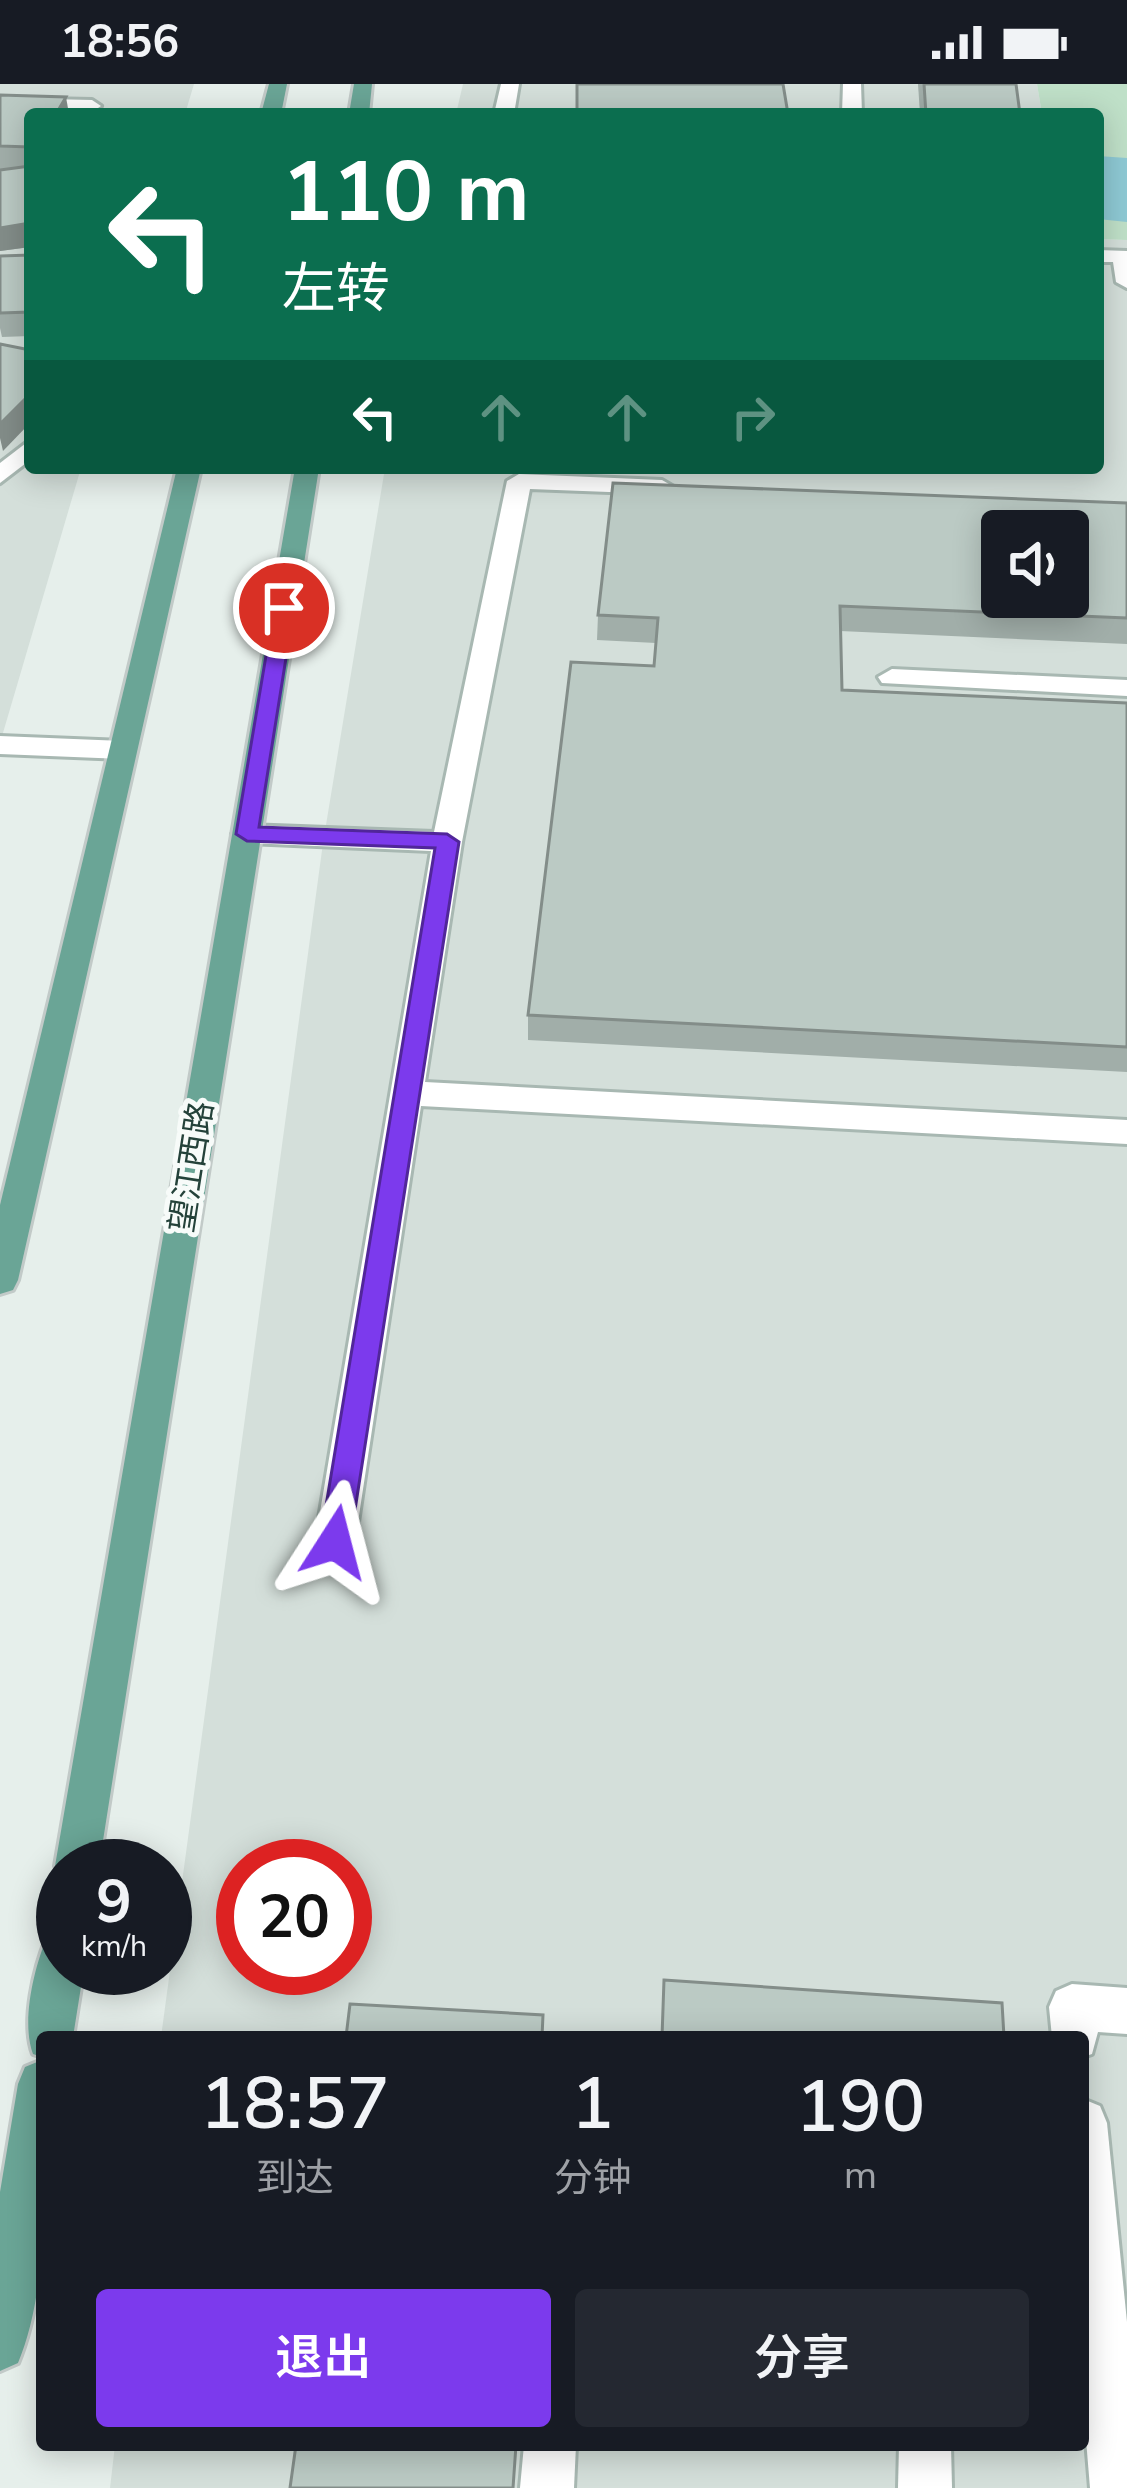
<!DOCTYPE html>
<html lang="zh">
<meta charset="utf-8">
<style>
body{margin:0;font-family:"Nunito Sans","Noto Sans SC",sans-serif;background:#242831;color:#f1f3f6;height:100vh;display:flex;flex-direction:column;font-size:45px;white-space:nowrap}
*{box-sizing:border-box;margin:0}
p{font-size:39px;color:#9ea1a6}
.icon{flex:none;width:66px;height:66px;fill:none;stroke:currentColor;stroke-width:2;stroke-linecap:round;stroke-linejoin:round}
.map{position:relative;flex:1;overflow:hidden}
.details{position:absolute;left:36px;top:1947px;width:1053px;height:420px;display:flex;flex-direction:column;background:#171b24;border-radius:12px;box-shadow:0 6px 30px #0003}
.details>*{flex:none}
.guide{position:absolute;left:24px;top:24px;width:1080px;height:366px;border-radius:12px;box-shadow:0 6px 30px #0003;background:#0b6e4f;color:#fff;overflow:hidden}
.buttons{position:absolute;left:981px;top:426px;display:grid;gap:24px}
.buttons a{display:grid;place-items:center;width:108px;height:108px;border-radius:12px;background:#171b24;box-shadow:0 6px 30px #0003;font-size:60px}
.speed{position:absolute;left:36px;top:1755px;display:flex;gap:24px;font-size:60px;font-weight:700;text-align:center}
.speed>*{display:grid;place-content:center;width:156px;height:156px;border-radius:50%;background:#171b24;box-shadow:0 6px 30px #0003;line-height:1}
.speed small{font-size:30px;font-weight:400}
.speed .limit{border:18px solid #d22;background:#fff;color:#111}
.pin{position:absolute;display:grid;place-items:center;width:102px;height:102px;color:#fff;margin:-51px;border:6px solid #fff;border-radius:50%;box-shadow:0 3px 12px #0007}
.me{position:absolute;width:132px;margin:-66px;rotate:9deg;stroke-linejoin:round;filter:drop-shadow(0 0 9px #0008)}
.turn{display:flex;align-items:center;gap:42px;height:252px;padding:0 60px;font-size:54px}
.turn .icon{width:156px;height:156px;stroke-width:2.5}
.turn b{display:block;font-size:84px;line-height:102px}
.lanes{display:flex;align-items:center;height:114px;padding:0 60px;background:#0003;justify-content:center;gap:60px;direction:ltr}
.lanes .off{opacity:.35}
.eta{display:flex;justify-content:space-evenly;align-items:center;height:204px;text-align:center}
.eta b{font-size:72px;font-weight:600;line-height:84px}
.action{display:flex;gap:24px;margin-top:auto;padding:24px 60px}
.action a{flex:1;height:138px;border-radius:12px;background:#7c3aed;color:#fff;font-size:48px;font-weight:600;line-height:138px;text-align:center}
.action a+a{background:#242831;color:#f1f3f6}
.status{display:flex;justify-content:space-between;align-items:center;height:84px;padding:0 60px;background:#171b24;direction:ltr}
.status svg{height:33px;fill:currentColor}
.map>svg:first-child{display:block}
.built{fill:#d4dfda;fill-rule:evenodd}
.green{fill:#bfe0c8}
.water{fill:#8ec9d4}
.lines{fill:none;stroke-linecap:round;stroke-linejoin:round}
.service-casing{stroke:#a8b8b2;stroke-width:6}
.minor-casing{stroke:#a8b8b2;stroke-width:6}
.primary-casing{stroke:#c2cac8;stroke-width:6}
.service{fill:#fff;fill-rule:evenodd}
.minor{fill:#fff;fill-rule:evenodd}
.primary{fill:#6aa596;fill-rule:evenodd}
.wall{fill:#a1aea9}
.shaded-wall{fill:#838d89}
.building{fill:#bbcac4;stroke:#838d89;stroke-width:3;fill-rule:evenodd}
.route{fill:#7c3aed;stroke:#51269a;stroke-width:3}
.labels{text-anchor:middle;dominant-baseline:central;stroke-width:10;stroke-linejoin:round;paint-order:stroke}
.street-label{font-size:33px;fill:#24423a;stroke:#f7fbf9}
</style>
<div class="status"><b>18:56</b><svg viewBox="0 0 49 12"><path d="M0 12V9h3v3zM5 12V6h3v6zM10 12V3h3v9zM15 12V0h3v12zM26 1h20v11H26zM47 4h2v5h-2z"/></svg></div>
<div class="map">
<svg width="1127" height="2404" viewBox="0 0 1127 2404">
<rect width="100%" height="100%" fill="#e6efeb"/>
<g class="built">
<path d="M0 0H194L185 30H30V384H81L0 659Z"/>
<path d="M463 0H1037L1042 30H456Z"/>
<path d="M1098 155 1127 156V2404H110L115 2361H1083V1953H161L323 759 385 384H1098ZM1002 447H1068V513H1002ZM243 1782H345V1884H243Z"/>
</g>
<path class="green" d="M1037 0H1127V156L1098 155V30H1042Z"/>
<path class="water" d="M1098 72 1127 74V138L1098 135Z"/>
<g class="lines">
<g class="service-casing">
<g id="service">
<path d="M501 0H519L514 30H494Z"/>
<path d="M843 0H861L862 30H842Z"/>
<path d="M0 14 92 16 101 22 92 28 0 26Z"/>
<path d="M1098 166 1127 167V204L1116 198 1113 178H1098Z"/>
<path d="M30 356V376L0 399V379Z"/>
<path d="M519 390 662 396 674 403 662 410 530 405 462 758 425 998 1127 1036V1060L421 1022 355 1458 349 1470 335 1475 321 1470 315 1458 431 767 247 759 232 750 247 741 434 748 507 397Z"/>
<path d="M892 585 1127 596V612L882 599 878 593Z"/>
<path d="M1072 1900 1127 1904V1950L1098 1948 1092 1970 1083 1973V1953H1052L1049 1923 1056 1907Z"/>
<path d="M1083 2015 1100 2022 1107 2039 1127 2238V2404H1090L1083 2319Z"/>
<path d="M524 2361H576L574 2404H520Z"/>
<path d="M899 2361H951L952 2404H898Z"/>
</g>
</g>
<g class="minor-casing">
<path id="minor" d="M0 652 123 657 137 666 123 675 0 670Z"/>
</g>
<g class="primary-casing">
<g id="primary">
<path d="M269 0H287L281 30H261Z"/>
<path d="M354 0H372L369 30H349Z"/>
<path d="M177 384H201L18 1196 13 1206 0 1210V1121Z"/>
<path d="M295 384H319L99 1782H63V1798L55 1782Z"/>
<path d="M63 1846V1884H84L73 1953H42V1973L33 1970C21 1938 34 1884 47 1853Z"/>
<path d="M42 1976C42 2070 54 2192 18 2279L0 2287V2108L18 2000 25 1983Z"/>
</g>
</g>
<use href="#service" class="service"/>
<use href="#minor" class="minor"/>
<use href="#primary" class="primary"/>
</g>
<g class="wall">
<path d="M918 0H1016L1020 30H920Z"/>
<path d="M0 11 30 30V163L0 167 11 85H0Z"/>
<path d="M30 171V252L2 253 0 244V172Z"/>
<path d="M1127 419V560L840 547 842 606 1127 619V988L528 956V931L654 582 656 559 597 556 598 531Z"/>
</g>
<g class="shaded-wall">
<path d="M66 13 69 30H56Z"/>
<path d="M30 139V163L0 167V144Z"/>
<path d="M30 310V339L3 367 0 354V340Z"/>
</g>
<g class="building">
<path d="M577 0H783L788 30H577Z"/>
<path d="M924 0H1016L1020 30H926Z"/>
<path d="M0 11 66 13 56 30H30V63L0 62Z"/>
<path d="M30 82V139L0 144V86Z"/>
<path d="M30 171V228L0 229V172Z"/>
<path d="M0 260 30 266V310L0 340Z"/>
<path d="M613 399 1127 419V534L840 522 842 606 1127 619V963L528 931 571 578 654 582 658 534 598 531ZM1002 447H1068V513H1002Z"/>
<path d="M664 1896 1002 1919 1004 1953H662Z"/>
<path d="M350 1920 543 1931 542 1953H346Z"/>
<path d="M296 2361H516L513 2404H290Z"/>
</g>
<path class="route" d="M284 518 294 524 259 743 447 750 459 758 350 1458 345 1468 335 1471 324 1468 320 1458 435 764 247 757 236 750 274 524Z"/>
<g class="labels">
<g class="street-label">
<text transform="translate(192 1083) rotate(-81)">望江西路</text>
</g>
</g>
</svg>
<div class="buttons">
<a><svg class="icon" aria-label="sound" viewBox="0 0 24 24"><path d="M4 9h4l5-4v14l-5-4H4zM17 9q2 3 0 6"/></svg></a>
</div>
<div class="speed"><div>9<small>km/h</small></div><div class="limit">20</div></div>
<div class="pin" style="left:284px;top:524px;background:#d93025"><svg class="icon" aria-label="arrive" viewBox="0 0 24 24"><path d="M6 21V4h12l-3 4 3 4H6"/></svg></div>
<svg class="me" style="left:335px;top:1458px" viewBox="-20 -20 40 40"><path d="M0-17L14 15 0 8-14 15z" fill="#7c3aed" stroke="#fff" stroke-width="4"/></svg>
<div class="guide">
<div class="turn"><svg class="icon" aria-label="left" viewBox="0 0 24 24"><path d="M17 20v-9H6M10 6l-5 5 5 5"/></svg><div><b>110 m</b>左转</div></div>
<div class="lanes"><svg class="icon" aria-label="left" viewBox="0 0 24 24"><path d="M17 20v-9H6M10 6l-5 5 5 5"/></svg><svg class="icon off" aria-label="ahead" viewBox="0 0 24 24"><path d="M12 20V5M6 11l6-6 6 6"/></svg><svg class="icon off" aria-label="ahead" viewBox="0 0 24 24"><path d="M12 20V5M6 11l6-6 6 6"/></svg><svg class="icon off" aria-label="right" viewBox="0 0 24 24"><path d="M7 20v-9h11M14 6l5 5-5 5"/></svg></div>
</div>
<section class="details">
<div class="eta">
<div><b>18:57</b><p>到达</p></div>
<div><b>1</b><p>分钟</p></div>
<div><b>190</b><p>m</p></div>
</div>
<div class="action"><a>退出</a><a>分享</a></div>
</section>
</div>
